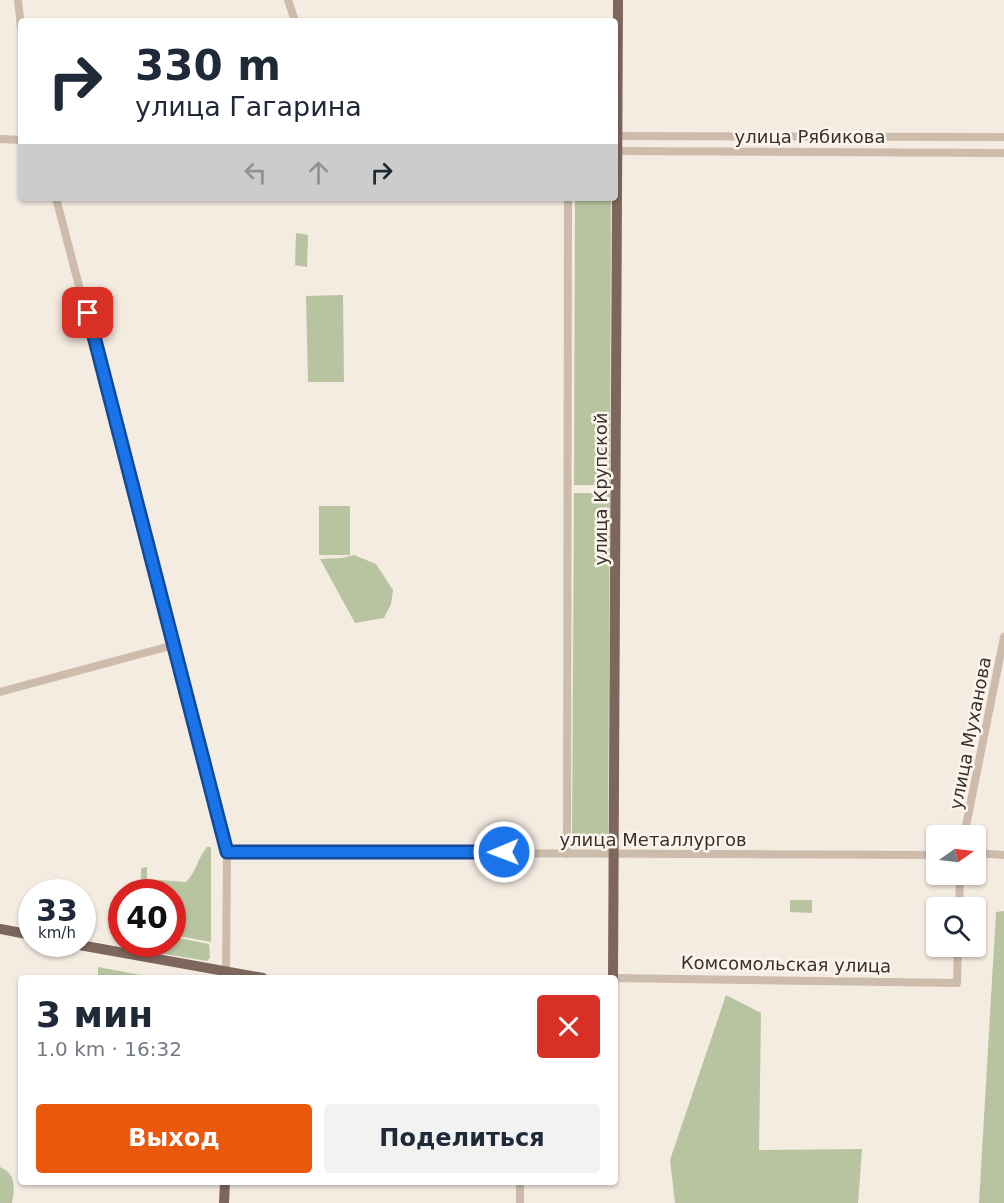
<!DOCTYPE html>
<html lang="ru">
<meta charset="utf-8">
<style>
body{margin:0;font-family:"DejaVu Sans",sans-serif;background:#f2f2f3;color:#1f2937;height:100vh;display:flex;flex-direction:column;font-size:22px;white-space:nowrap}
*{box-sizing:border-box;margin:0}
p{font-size:20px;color:#747a83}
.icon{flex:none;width:33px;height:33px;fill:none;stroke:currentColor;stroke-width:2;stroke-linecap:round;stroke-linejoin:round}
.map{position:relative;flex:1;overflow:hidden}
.details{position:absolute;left:18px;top:975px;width:600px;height:210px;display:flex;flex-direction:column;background:#fff;border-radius:6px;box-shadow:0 2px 4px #0004}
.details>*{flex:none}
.guide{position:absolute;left:18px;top:18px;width:600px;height:183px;border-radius:6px;box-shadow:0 2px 4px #0004;background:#fff;color:#1f2937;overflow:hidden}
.needle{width:39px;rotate:76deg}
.tools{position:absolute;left:926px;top:825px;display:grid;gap:12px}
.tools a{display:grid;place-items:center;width:60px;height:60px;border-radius:6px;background:#fff;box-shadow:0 2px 4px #0004;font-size:30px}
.speed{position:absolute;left:18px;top:879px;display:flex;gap:12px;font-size:30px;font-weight:700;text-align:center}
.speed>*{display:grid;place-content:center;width:78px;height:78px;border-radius:50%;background:#fff;box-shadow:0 2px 4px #0004;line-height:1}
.speed small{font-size:15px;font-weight:400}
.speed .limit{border:9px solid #d22;background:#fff;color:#111}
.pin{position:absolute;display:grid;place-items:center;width:51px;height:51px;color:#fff;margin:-26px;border-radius:12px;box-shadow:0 3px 9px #0006}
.me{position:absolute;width:66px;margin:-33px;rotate:269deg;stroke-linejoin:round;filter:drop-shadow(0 0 4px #0008)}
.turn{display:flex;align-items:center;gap:21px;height:126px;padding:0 18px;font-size:27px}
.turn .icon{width:78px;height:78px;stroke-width:2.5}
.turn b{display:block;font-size:42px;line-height:51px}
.lanes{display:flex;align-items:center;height:57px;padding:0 18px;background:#0003;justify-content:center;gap:30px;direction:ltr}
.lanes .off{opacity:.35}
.round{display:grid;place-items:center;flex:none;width:63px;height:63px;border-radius:6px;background:#f2f2f3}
.headline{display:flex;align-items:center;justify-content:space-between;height:102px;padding:0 18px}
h1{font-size:36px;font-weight:700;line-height:45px}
.primary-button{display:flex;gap:12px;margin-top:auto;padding:12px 18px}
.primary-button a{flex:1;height:69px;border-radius:6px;background:#ea580c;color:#fff;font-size:24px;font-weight:700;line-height:69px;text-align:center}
.primary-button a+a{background:#f2f2f3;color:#1f2937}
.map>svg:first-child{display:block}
.green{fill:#b8c4a0}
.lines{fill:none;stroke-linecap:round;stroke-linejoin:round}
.minor{stroke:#cdbbac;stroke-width:8}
.major{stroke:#7d675c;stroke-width:10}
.route-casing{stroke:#114b97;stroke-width:15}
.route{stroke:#1a73e8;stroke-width:10}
.labels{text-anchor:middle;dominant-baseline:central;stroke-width:5;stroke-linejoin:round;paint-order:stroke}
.street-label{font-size:18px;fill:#3b302b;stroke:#fbf5ee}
</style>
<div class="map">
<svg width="1004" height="1203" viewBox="0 0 1004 1203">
<rect width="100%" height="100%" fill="#f4ebe1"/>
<g class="green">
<path d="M575 198H611L610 485H574Z"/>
<path d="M296 233 308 235 307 267 295 265Z"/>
<path d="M343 295 344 382H308L306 296Z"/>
<path d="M574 493H610L608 847H572Z"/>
<rect x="319" y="506" width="31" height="49"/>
<path d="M354 555 376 564 393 590 391 604 384 618 355 623 320 559 342 558Z"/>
<path d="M207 847H211V942L173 935 172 892H129L128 884 141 882V868L147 867V879L186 882C197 871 197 859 207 847Z"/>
<path d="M790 900H812V913L790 912Z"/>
<path d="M1004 911V1203H979L996 912Z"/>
<path d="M173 937 209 944 210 958 207 961 141 950 126 944H172Z"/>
<path d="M98 967 157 978H98Z"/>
<path d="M726 995 761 1013 759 1150 862 1149 858 1203H675L670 1160Z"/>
<path d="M0 1167C16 1174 15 1187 12 1203H0Z"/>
</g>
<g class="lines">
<g class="minor">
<path d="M18 0 21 26"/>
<path d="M288 0 295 21"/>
<path d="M615 136 1004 137"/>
<path d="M0 139 21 140"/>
<path d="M615 151 1004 153"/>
<path d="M56 198 227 852 226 973"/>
<path d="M0 692 174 645"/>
<path d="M964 836 1004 637"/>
<path d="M227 852 936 855"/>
<path d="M975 853 1004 855"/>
<path d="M567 854 568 198"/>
<path d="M959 908 960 874"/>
<path d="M615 978 957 983 958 946"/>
<path d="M520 1203V1182"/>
</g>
<g class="major">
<path d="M0 929 32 935"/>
<path d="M74 944 263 978"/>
<path d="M613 978 618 0"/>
<path d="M224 1203 225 1182"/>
</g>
</g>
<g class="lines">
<g class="route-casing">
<path id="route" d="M88 313 227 852H504"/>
</g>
<use href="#route" class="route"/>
</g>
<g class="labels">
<g class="street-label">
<text x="810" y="136">улица Рябикова</text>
<text transform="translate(600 489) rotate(-90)">улица Крупской</text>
<text transform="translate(970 733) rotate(-79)">улица Муханова</text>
<text x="653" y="839">улица Металлургов</text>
<text transform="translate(786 964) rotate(1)">Комсомольская улица</text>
</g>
</g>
</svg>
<div class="tools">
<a><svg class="needle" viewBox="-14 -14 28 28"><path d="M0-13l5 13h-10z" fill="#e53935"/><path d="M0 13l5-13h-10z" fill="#747a83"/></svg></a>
<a><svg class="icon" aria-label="search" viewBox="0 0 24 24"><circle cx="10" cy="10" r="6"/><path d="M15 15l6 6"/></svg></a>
</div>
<div class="speed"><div>33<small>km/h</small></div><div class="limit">40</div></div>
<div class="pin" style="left:88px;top:313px;background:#d93025"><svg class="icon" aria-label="arrive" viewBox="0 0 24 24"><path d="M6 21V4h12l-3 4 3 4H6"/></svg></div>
<svg class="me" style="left:504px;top:852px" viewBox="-20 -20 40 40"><circle r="17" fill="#1a73e8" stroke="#fff" stroke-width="3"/><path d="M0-11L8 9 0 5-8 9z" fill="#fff"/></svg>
<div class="guide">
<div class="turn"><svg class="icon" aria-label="right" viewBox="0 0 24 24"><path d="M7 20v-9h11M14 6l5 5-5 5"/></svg><div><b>330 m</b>улица Гагарина</div></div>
<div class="lanes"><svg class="icon off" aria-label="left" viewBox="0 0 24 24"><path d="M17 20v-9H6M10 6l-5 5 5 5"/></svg><svg class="icon off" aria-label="ahead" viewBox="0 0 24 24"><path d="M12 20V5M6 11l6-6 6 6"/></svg><svg class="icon" aria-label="right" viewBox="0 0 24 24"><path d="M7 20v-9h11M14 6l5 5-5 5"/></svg></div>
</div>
<section class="details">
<div class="headline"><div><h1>3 мин</h1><p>1.0 km · 16:32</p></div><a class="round" style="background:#d93025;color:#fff"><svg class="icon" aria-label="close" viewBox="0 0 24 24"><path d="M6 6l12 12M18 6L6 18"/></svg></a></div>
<div class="primary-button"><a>Выход</a><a>Поделиться</a></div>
</section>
</div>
